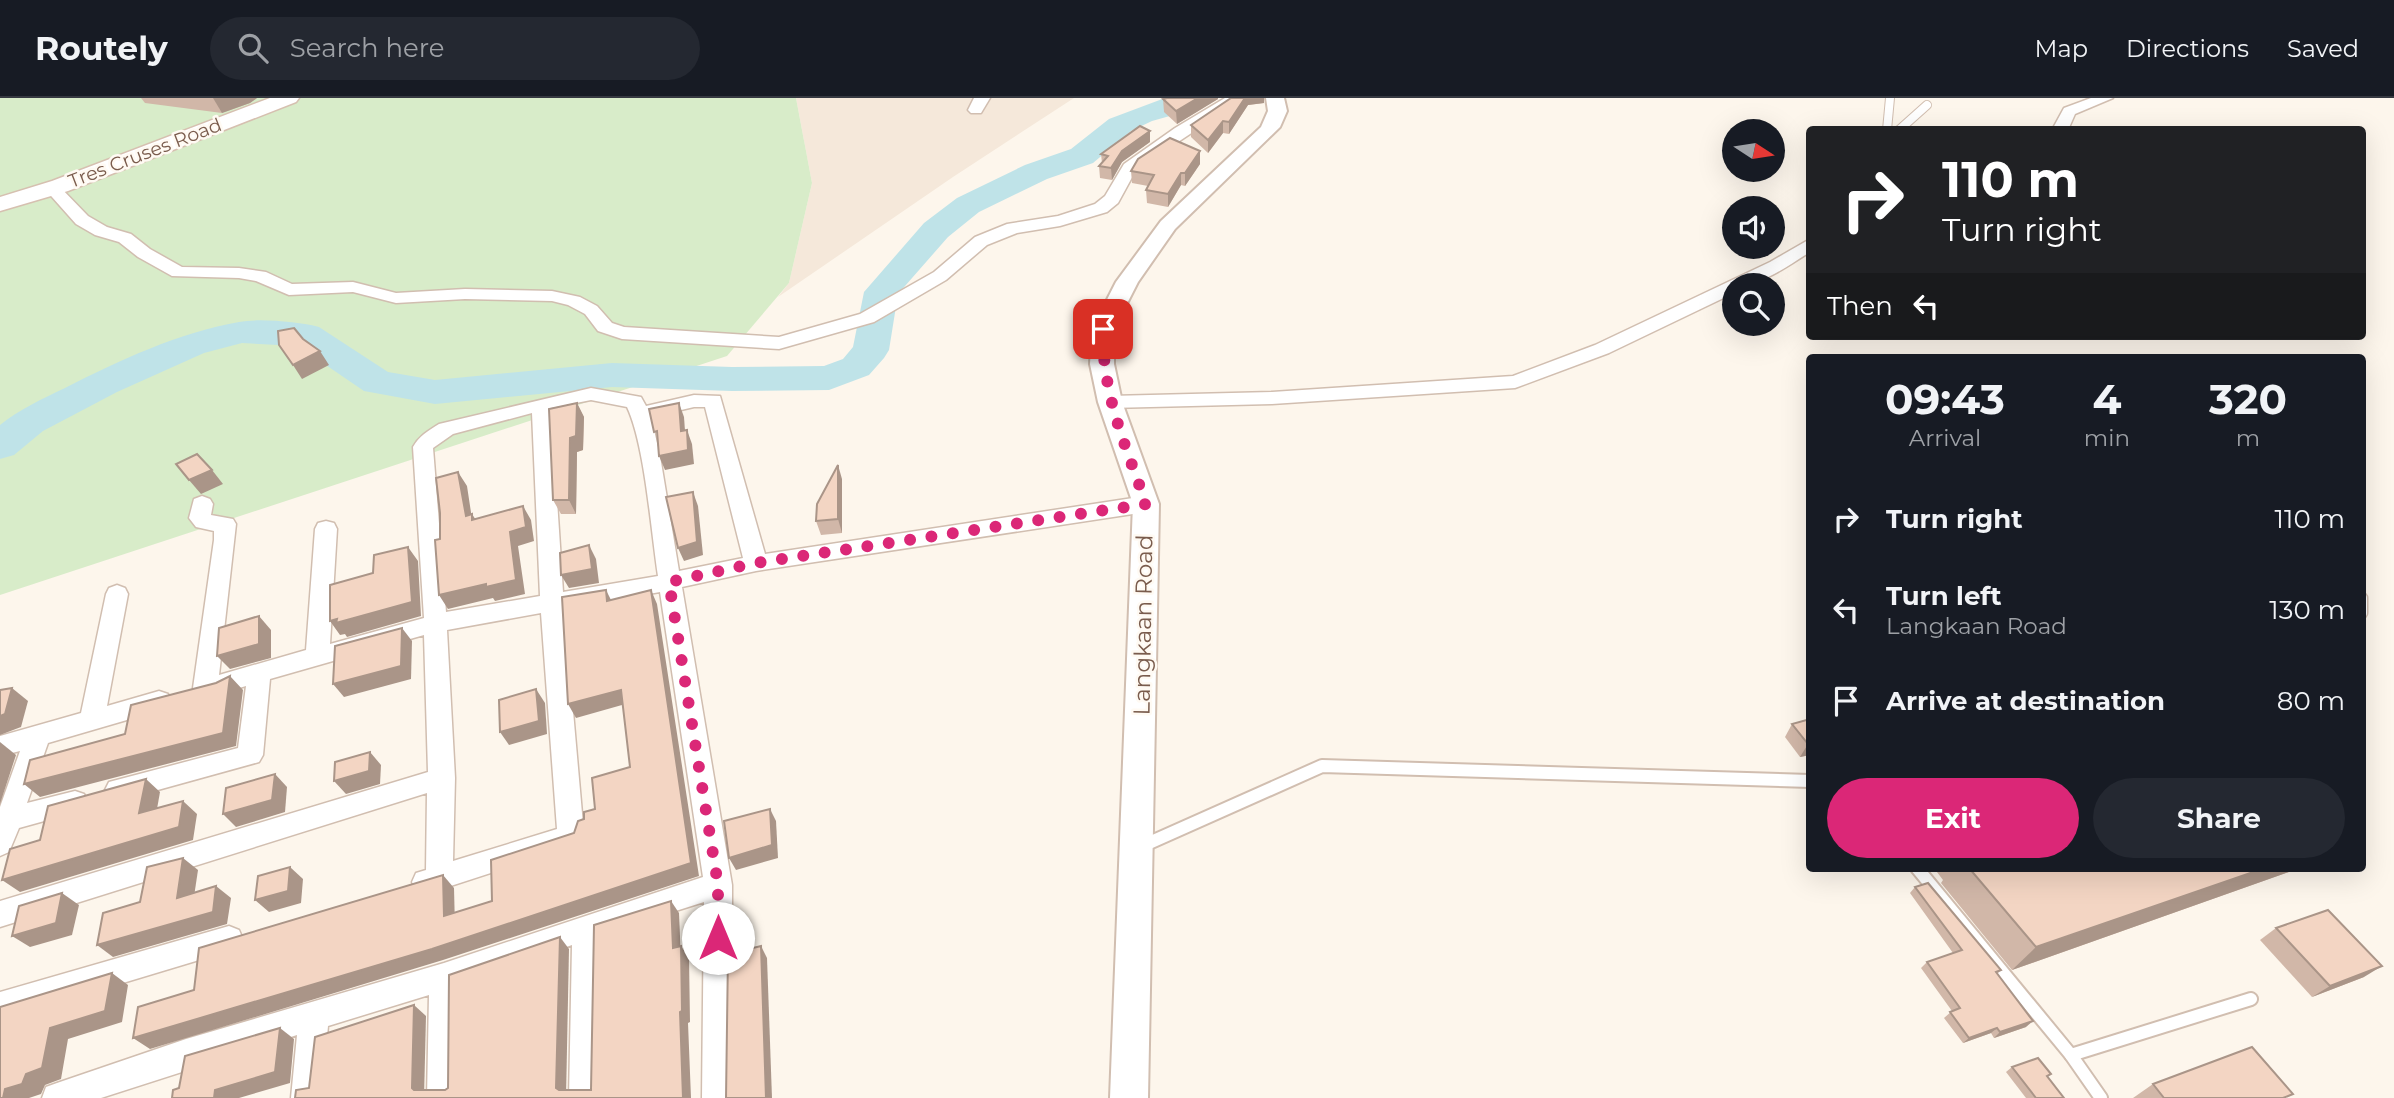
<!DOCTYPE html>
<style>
body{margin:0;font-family:Montserrat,sans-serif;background:#242831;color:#f1f3f6;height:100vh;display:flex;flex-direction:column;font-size:26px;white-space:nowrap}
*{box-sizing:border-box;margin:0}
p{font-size:23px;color:#9ea1a6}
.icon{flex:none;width:38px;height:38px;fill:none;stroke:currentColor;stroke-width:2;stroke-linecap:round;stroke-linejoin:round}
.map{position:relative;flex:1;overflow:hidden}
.details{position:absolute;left:1806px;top:256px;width:560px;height:518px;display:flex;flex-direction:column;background:#171b24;border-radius:7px;box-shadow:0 7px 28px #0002}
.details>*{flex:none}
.banner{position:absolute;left:1806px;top:28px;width:560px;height:214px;border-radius:7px;box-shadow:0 7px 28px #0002;background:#202124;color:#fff;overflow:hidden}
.needle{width:46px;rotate:102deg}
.controls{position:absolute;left:1722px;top:21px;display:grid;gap:14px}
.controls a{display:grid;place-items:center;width:63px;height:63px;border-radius:50%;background:#171b24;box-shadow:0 7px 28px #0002;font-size:35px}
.pin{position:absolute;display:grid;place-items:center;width:60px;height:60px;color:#fff;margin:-30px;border-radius:14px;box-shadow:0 4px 10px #0006}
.me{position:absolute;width:77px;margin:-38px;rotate:0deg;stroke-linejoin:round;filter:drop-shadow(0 0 5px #0008)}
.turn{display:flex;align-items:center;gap:24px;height:147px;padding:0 21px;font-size:32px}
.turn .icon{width:91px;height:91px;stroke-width:2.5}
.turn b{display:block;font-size:49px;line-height:60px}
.then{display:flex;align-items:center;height:66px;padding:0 21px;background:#0003;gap:14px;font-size:26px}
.eta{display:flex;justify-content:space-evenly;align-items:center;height:119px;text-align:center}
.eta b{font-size:42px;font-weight:700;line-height:49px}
.cta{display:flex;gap:14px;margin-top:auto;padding:14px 21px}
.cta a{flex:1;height:80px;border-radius:42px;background:#db2777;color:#fff;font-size:28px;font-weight:700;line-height:80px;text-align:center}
.cta a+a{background:#242831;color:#f1f3f6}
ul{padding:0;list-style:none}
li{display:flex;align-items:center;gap:21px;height:91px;padding:0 21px}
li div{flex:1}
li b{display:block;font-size:26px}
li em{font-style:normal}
header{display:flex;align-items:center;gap:42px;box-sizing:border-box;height:98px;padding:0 35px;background:#171b24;border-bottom:2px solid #363941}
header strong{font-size:33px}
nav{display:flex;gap:38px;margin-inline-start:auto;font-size:24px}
.search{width:490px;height:63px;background:#242831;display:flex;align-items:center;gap:18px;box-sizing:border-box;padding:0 24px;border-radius:38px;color:#9ea1a6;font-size:26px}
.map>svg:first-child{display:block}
.residential{fill:#f5e8da}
.green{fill:#d8ecc9}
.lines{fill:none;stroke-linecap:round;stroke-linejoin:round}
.river{fill:#bfe3e8;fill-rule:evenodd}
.service-far2-casing{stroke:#d1beb0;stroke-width:10}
.service-far1-casing{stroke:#d1beb0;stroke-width:13}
.service-casing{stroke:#d1beb0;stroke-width:16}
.minor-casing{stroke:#d1beb0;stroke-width:3}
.tertiary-casing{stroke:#d1beb0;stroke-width:4}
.secondary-casing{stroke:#d6c0b0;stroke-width:3}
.service-far2{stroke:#fff;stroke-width:8}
.service-far1{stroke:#fff;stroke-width:10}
.service{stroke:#fff;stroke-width:12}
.minor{fill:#fff;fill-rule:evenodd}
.tertiary{fill:#fff;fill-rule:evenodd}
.secondary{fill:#fff;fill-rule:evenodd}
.wall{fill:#d1b7a8}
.shaded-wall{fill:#aa9588}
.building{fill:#f3d5c3;stroke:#aa9588;stroke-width:2}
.route{stroke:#db2777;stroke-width:12;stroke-dasharray:0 21.6}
.labels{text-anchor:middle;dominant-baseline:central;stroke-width:5;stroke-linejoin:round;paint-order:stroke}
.far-street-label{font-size:19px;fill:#7a5c4d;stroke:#fffaf3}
.street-label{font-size:23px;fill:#7a5c4d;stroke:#fffaf3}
</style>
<header>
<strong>Routely</strong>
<div class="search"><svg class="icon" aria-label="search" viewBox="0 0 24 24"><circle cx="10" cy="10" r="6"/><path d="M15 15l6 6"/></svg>Search here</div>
<nav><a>Map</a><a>Directions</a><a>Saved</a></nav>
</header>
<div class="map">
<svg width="2394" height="1000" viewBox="0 0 2394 1000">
<rect width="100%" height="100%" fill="#fdf6ec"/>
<path class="residential" d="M796 0H1074L953 79 778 199 789 185 812 85Z"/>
<path class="green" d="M0 0H796L812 85 789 185 727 258 0 497Z"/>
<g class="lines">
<path class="river" d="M1165 0H1195L1184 14 1152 23 1131 33 1093 65 1047 81 979 114 948 139 898 196 889 252 884 260 869 277 829 292 732 293 612 289 435 306 364 293 298 248 242 245 204 255 117 294 43 333 14 357 0 361V327C20 311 42 301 65 290 120 262 178 235 239 224 259 220 299 224 319 229L388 274 435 282 612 265 732 269 824 268 843 261 853 249 864 194 924 125 957 100 1025 67 1071 51 1109 21Z"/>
<g class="service-far2-casing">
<g id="service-far2">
<path d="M1887 32 1890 0"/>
<path d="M1899 32 1927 7"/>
</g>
</g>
<g class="service-far1-casing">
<path id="service-far1" d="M2362 500V515"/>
</g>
<g class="service-casing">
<g id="service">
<path d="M1140 749 1322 668 1810 683"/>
<path d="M1917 770 2071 957 2101 1000"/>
<path d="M2071 957 2251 901"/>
</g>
</g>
<g class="minor-casing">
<g id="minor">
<path d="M974 0H990L981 15H971L968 12Z"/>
<path d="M1225 0H1244L1136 72 1118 105 1107 114 1060 128 1017 135 987 147 946 182 874 224 779 251 622 241 598 233 585 216 568 207 552 203 465 201 396 205 353 194 289 197 256 183 239 180 172 178 138 159 119 144 95 137 76 126 44 90 46 87H58L88 118 107 129 131 136 150 151 182 169 239 170 266 174 292 186 353 184 396 195 465 191 552 193 580 199 597 208 612 225 624 229 779 239 860 216 934 174 975 139 1007 126 1058 118 1095 106 1105 98 1124 66 1175 30Z"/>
<path d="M2091 0H2113L2075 16 2068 32H2052L2064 10Z"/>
<path d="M1810 141V154C1786 169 1763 187 1734 187V195L1609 255 1515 290 1272 306 1110 310 1103 309 1100 304 1103 299 1110 298 1272 294 1513 278 1595 247 1770 164Z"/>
<path d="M591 290 641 299 646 308 694 297 720 298 765 456 1146 398 1154 401 1157 406 1154 411 1146 414 756 473 682 489 732 787V1000H702L704 804 600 837 599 1000H569L572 847 458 887 457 1000H427L429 897 328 928 321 1000H291L297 937 101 1000H42L46 989 57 985 186 941 444 865 703 779 660 494 564 511 584 738 580 746 426 796 416 793 412 784 416 775 426 772 427 695 0 829V803L428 674 424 537 270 581 263 657 259 664 118 703 109 700 105 692 109 684 238 650 246 588 205 600 196 597 193 590 214 442V433L196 429 189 420 194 401 202 398 210 401 213 406 211 417 233 421 236 426 219 577 306 552 315 431 318 425 326 423 334 425 337 431 330 546 424 520 413 349C419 338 428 333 439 326ZM591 302 627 309C645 347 651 433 658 478L563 494 551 310ZM694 309H705L743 460 679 473 660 358 651 319ZM532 315 540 498 446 514 433 350 453 336ZM541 515 557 731 453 763 455 680 447 532Z"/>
<path d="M117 487 125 490 128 496 107 608 159 593 168 596 171 603 168 610 48 645 27 705 75 693 84 696 88 704 84 712 19 730 9 754 0 758V709L20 653 0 658V638L81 615 106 496 109 490Z"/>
<path d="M229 828 239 832 243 841 239 850 0 922V894Z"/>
</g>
</g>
<g class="tertiary-casing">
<path id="tertiary" d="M1266 0H1284L1287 13 1280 29 1175 131 1138 184 1114 231V266L1122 304 1159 406 1148 1000H1110L1133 406 1098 304 1090 266 1092 231 1116 184 1161 123 1261 29 1268 13Z"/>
</g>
<g class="secondary-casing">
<path id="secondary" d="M270 0H299L296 4 68 93 0 113V99L52 83Z"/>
</g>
<use href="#service-far2" class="service-far2"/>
<use href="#service-far1" class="service-far1"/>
<use href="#service" class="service"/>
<use href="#minor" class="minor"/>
<use href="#tertiary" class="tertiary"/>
<use href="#secondary" class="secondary"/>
</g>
<g class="wall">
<path d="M141 0H257L250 5 222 15 145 5Z"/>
<path d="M1167 0H1218V1L1177 26 1164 14 1163 1Z"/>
<path d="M1231 0 1264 5 1248 7 1229 36 1223 35 1208 55 1191 39V27Z"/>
<path d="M1150 44 1122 64 1112 82 1100 80 1099 68 1102 65 1101 56Z"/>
<path d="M1200 66 1185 88 1181 87 1168 109 1147 105 1146 92 1148 88 1132 85 1131 73Z"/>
<path d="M577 305 584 319 583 352 577 354 576 416H561L553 402Z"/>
<path d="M842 381V435L821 437 816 423Z"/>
<path d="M1810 621V657L1800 659 1785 639 1792 626Z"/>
<path d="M1934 770H2300L2012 872 1941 785 1943 782Z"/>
<path d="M1915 789 2001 872 1997 876 2026 929 1994 940 1991 935 1963 945 1944 920 1952 913 1921 870 1927 864 1953 855 1910 795Z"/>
<path d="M2276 830 2364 879 2312 899 2260 842Z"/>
<path d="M2012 969 2048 979 2064 1000H2026L2006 974Z"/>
<path d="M2153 986 2286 1000H2133Z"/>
</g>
<g class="shaded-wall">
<path d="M213 0H257L250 5 222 15Z"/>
<path d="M1198 0H1218V1L1177 26 1176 13Z"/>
<path d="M1245 0H1264V5L1248 7 1229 36V24Z"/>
<path d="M1223 23V35L1208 55V42Z"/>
<path d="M1150 33V44L1122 64 1112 82 1111 70 1122 53Z"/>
<path d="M1200 53V66L1185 88V75Z"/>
<path d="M1181 75V87L1168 109V96Z"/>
<path d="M320 253 329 267 302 281 293 267Z"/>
<path d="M577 305 584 319 583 352 577 354 576 416 569 402 570 340Z"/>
<path d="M679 305 684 319 686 347 681 333Z"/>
<path d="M687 332 692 346 694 366 665 372 659 358Z"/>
<path d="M838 367 842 381V435L838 421Z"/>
<path d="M212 372 223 386 201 396 189 382Z"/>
<path d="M458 374 467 388 472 421V416L481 430 466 418Z"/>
<path d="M693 394 698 408 703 457 684 463 678 450Z"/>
<path d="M523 408 531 422 534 443 518 448 525 496 495 503 493 500 448 511 439 497 486 486Z"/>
<path d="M589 447 596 461 599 485 569 490 561 477Z"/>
<path d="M408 449 418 463 421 518 347 539 345 536 340 537 330 523Z"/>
<path d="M606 492 613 506 607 503Z"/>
<path d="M651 492 657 506 699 778 443 862 150 951 133 940 691 765Z"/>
<path d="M259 518 271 532V560L230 571 217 558Z"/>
<path d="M402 530 412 543 411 581 344 599 333 586Z"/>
<path d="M230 578 243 592 236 648 40 699 24 686 223 635Z"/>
<path d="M12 590 28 603 21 629 0 637V618Z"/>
<path d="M536 591 545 605 547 636 509 647 500 634Z"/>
<path d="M621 592 629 605 576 620 568 606Z"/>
<path d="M0 644 16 657 0 706Z"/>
<path d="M1808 646H1810V657L1800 659Z"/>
<path d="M370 654 381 667 380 686 346 696 334 683Z"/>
<path d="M275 676 287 689 285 714 236 729 223 716Z"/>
<path d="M146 681 160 694 154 728 139 715Z"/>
<path d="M183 703 197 716 193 742 20 794 2 782Z"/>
<path d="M770 711 776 723 778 760 736 772 729 760Z"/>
<path d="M183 760 198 772 192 812 177 800Z"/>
<path d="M290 769 303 781 301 805 269 814 255 802Z"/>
<path d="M2265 770H2300L2012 872 2036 849Z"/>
<path d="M443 777 454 790 455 830 444 818Z"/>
<path d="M216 788 231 800 227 826 113 859 97 847Z"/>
<path d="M62 795 79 807 72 837 30 849 12 838Z"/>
<path d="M671 803 679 815 681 862 673 850Z"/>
<path d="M560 839 569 851 566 1000 556 990Z"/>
<path d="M681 848 689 860 690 924 688 925 691 1000H683L680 914Z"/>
<path d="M761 848 767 860 772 1000H766Z"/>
<path d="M2382 868 2364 879 2312 899 2330 888Z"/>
<path d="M112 875 128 887 122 924 68 941 61 981 45 987 41 996 29 1000H3L5 991 50 930Z"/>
<path d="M414 907 426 918 424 1000 412 990Z"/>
<path d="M2033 923 2026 929 1994 940 2000 934Z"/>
<path d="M280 930 294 941 290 985 239 1000H214L215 992Z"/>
<path d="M1997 930 1991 935 1963 945 1969 940Z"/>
</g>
<g class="building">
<path d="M1167 0H1198L1176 13 1163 1Z"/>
<path d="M1231 0H1245L1229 24 1223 23 1208 42 1191 27Z"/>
<path d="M1140 28 1150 33 1122 53 1111 70 1099 68 1108 58 1101 56Z"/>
<path d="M1170 40 1200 53 1185 75H1181L1168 96 1146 92 1154 77 1131 73 1138 61Z"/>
<path d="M294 230 303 241 320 253 293 267 279 247 278 233Z"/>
<path d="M577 305 576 338 570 340 569 402H553L549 311Z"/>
<path d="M679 305 681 333 687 332 688 352 659 358 657 333 654 334 649 311Z"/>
<path d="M197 356 212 372 189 382 176 366Z"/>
<path d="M838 367V421L816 423 817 406Z"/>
<path d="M458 374 466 418 472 416V422L523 408 526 429 510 434 516 482 486 489V486L439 497 435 442 440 441V415L436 380Z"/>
<path d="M693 394 697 444 678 450 666 399Z"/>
<path d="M589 447 592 471 561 477 560 455Z"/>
<path d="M408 449 412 504 336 525 337 521 330 523V487L373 475 374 457Z"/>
<path d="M606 492 607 503 651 492 691 765 432 851 133 940 138 909 194 892 199 850 443 777 444 818 492 803 491 762 574 735 578 723 584 721V714L595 711 592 680 630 669 621 592 568 606 562 499Z"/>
<path d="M259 518V546L217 558 219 530Z"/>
<path d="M402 530 401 568 333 586 335 548Z"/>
<path d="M230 578 223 635 24 686 30 662 125 636 131 607 216 585Z"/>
<path d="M12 590 5 616 0 618V592Z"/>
<path d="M536 591 539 623 500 634 499 602Z"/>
<path d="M1810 621V646H1808L1792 626Z"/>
<path d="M370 654 369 673 334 683 335 664Z"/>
<path d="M275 676 272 702 223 716 226 690Z"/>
<path d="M146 681 139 715 183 703 179 729 2 782 10 751 40 742 48 708Z"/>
<path d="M770 711 772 747 729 760 724 723Z"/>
<path d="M183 760 177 800 216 788 213 814 97 847 103 815 140 804 147 769Z"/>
<path d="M290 769 288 793 255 802 258 778Z"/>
<path d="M1969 770H2265L2036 849Z"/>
<path d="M1928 785 2001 872 1996 874 2033 923 2000 934 1997 930 1969 940 1950 914 1960 910 1927 864 1962 852 1915 789Z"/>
<path d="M62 795 56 825 12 838 19 808Z"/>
<path d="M671 803 673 850 681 848 682 913 680 914 683 1000H295L296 992 309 990 315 939 414 907 412 990 414 992H445L448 990 449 877 560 839 556 990 559 992H591L594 827Z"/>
<path d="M2328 812 2382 868 2330 888 2276 830Z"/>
<path d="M761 848 766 1000H726L728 856Z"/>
<path d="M112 875 105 913 50 930 42 970 26 976 22 986 5 991 3 1000H0V909Z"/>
<path d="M280 930 275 974 215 992 214 1000H172L173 992 179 990 185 958Z"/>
<path d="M2252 949 2293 996 2283 1000H2164L2153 986Z"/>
<path d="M2038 960 2051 976 2047 978 2064 1000H2036L2012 969Z"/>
</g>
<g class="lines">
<path class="route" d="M718 840V787L669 484 756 465 1146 406C1125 345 1102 297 1103 231"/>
</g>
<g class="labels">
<g class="far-street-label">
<text transform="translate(145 55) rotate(-21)">Tres Cruses Road</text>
</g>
<g class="street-label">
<text transform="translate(1143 527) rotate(-89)">Langkaan Road</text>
</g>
</g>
</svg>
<div class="controls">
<a><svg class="needle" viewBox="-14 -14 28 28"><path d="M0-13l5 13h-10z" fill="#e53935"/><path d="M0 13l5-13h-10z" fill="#9ea1a6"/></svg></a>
<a><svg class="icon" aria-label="sound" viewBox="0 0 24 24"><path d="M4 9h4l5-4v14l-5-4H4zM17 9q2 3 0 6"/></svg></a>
<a><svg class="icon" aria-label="search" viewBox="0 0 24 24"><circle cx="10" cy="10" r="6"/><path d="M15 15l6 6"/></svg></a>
</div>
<div class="pin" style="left:1103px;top:231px;background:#d93025"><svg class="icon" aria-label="arrive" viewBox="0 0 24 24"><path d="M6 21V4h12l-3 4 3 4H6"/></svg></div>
<svg class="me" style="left:718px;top:840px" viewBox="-20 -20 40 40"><circle r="19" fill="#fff"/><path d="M0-13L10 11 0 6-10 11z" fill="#db2777"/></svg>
<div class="banner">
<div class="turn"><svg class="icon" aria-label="right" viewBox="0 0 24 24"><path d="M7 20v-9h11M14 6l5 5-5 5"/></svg><div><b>110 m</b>Turn right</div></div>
<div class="then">Then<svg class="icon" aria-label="left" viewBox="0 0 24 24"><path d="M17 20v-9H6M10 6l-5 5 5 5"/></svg></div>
</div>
<section class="details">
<div class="eta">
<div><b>09:43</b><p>Arrival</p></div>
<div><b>4</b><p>min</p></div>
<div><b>320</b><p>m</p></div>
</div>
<ul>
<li><svg class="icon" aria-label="right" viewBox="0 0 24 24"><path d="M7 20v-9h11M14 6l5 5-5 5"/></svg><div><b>Turn right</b></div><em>110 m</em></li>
<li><svg class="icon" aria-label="left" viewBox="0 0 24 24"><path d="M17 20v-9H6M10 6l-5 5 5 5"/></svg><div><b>Turn left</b><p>Langkaan Road</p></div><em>130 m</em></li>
<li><svg class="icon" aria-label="arrive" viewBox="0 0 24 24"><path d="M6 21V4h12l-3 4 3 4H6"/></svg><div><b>Arrive at destination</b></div><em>80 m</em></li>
</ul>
<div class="cta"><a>Exit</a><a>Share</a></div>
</section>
</div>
